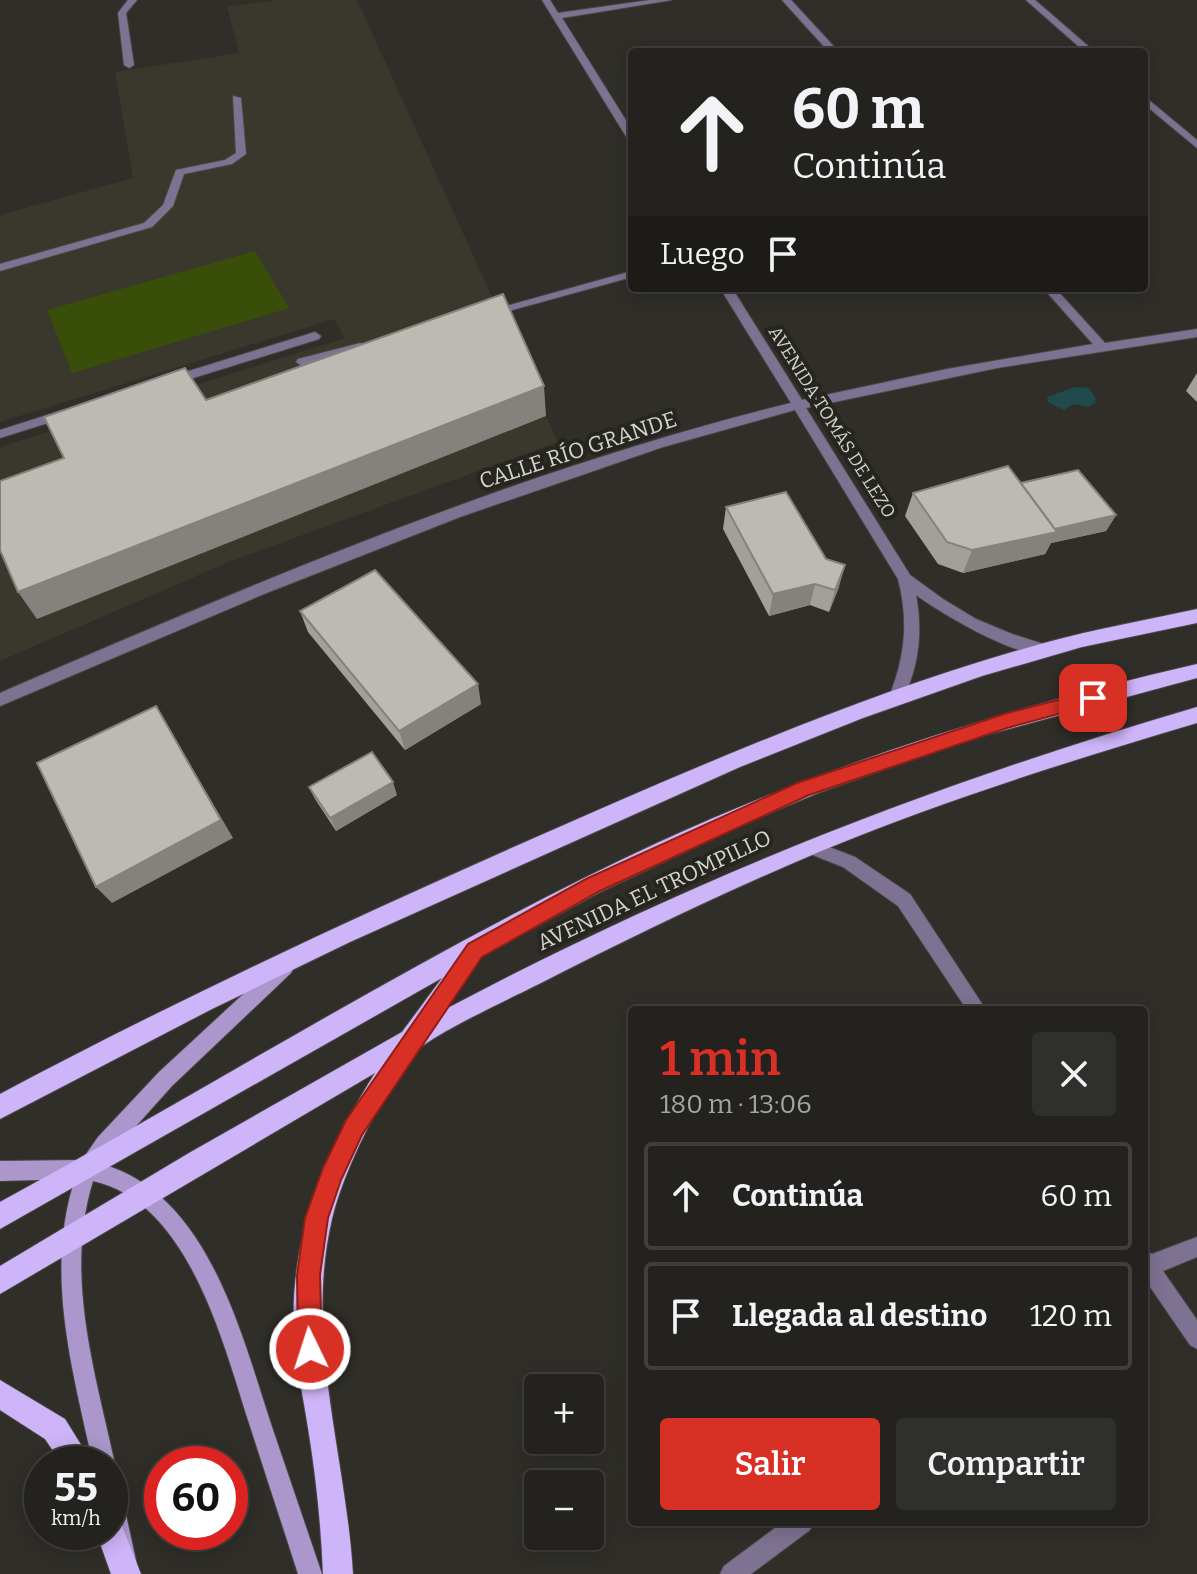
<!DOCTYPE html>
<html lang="es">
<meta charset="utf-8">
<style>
body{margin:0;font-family:Bitter,serif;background:#2f2f2c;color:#f1f3f6;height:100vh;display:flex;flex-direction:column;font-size:30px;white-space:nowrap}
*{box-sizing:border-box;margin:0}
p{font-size:26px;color:#a3a4a4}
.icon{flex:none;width:44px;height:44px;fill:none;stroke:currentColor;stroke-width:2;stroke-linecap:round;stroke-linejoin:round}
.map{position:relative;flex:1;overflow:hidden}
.drawer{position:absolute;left:628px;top:1006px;width:520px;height:520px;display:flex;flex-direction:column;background:#23221f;border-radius:8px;box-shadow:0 4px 20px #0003,0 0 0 2px #403f3d}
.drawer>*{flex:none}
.hud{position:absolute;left:628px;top:48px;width:520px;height:244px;border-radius:8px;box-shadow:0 4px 20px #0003,0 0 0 2px #403f3d;background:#23221f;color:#f1f3f6;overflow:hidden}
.controls{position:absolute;left:524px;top:1374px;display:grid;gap:16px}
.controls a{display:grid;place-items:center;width:80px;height:80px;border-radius:8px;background:#23221f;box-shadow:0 4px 20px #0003,0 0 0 2px #403f3d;font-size:40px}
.speed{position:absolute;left:24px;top:1446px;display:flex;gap:16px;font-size:40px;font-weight:700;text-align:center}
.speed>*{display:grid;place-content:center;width:104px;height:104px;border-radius:50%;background:#23221f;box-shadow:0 4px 20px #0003,0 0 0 2px #403f3d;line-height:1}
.speed small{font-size:20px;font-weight:400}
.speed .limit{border:12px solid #d22;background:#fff;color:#111}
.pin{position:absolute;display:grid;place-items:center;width:68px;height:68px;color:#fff;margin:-34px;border-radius:16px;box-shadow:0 4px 12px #0006}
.me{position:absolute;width:88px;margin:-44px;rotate:356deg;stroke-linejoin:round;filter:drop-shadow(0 0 6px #0008)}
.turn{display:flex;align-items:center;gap:28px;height:168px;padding:0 32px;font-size:36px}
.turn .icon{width:104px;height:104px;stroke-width:2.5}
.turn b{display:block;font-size:56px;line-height:68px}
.then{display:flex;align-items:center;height:76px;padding:0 32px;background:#0003;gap:16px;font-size:30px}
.round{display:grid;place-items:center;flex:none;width:84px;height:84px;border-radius:8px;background:#2f2f2c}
.headline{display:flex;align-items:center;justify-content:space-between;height:136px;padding:0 32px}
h1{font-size:48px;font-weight:600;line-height:60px;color:#d93025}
.primary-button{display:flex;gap:16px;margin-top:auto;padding:16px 32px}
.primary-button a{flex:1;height:92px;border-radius:8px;background:#d93025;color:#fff;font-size:32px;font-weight:600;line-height:92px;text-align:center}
.primary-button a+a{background:#2f2f2c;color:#f1f3f6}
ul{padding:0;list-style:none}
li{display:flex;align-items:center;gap:24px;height:108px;margin:0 16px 12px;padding:0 16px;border:4px solid #403f3d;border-radius:8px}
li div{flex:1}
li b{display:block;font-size:30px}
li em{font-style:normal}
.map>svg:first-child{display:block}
.built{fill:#3a382d}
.green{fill:#394e09}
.water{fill:#214a4d}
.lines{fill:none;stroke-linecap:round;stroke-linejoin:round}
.lane-casing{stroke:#494944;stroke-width:2}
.street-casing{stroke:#494944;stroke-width:2}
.secondary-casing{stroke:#494944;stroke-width:2}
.primary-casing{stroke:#494944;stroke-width:2}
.lane{fill:#7e7292;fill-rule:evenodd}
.street{fill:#7e7292;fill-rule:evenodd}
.secondary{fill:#ab97cb;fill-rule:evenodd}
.primary{fill:#ceb4f8;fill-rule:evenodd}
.wall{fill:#a1a09a}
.shaded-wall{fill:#83827d}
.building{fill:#bbbab3;stroke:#83827d;stroke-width:2}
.route{fill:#d93025;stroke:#8d1f18;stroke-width:2}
.labels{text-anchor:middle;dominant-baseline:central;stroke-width:8;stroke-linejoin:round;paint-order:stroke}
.far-street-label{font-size:18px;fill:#d4d4d0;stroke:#26251f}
.street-label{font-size:22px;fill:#d4d4d0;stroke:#26251f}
</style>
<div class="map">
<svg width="1197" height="1574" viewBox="0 0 1197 1574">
<rect width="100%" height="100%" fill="#2f2e29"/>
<path class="built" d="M276 0H357L558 442 231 561 0 661V447L345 338 334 319 0 422V215L133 178 115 72 239 53 227 7Z"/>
<path class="green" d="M255 251 289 308 72 373 47 310Z"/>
<path class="water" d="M1075 387 1089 388 1096 399 1095 403 1088 407 1074 404 1064 410 1048 402 1047 397Z"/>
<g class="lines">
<g class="lane-casing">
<g id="lane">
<path d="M128 0H137L126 13 134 65 129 68 124 65 118 13Z"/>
<path d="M233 96 241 98 246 154 232 164 184 174 173 206 152 227 0 271V264L144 223 163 205 176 170 225 160 236 153Z"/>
<path d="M632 271V277L491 316 485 312Z"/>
<path d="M360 343 366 347 364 350 302 366 296 362 298 359Z"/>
</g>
</g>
<g class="street-casing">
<g id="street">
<path d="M542 0H550L558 13 650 0H672L562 18 632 130V141L627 138Z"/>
<path d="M782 0H791L839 52H829Z"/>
<path d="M1026 0H1035L1095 52H1085Z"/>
<path d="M1144 96 1197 140V148L1144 104Z"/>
<path d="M720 288H732L802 400 947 369 1093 344 1043 288H1055L1105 343 1197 329V337L997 368 806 408 910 575 943 599 976 619 1012 634 1050 646 1052 650 1050 654C1020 661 941 613 916 595 923 632 919 667 902 701H892L889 697C905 657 909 621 898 579L795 410 663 447 460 517 264 594 0 706V693C257 582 518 470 791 403Z"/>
<path d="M315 332 321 336 319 339 174 384 170 385 164 381 166 378Z"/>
<path d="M63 410 67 411V417L0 438V430Z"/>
<path d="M811 840 855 857 910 894 986 1010H967L898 906 843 867 805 852 803 847 805 842Z"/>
<path d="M1197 1237V1257L1163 1271 1197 1320V1349L1190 1345 1144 1278V1250L1152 1254Z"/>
<path d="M783 1522H813L810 1530 751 1574H720L724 1566Z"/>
</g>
</g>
<g class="secondary-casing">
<g id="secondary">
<path d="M285 959 291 961 294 967 291 973 172 1086 102 1164C208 1194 241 1333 271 1424 288 1474 305 1524 322 1574H298C282 1524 265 1473 249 1423 223 1343 189 1202 93 1181 64 1274 95 1372 115 1464L110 1473V1464H93C73 1371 44 1273 75 1179L0 1181V1161L82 1160 98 1137 159 1072 279 961Z"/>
<path d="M110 1481 118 1484 121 1492 139 1574H115L107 1532H110Z"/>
</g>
</g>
<g class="primary-casing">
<g id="primary">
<path d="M1197 609V623L1082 647 982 676 863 718 740 767 350 942 212 1009 0 1119V1094C169 1004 342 923 516 846 689 770 862 693 1044 643 1095 629 1146 620 1197 609Z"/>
<path d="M1197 664V678L964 741 818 793 744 824 598 893 482 956 446 1009C691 879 931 785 1197 707V723C1069 761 942 801 819 852 724 892 631 937 539 984 515 996 431 1035 417 1051 383 1090 344 1169 332 1219 304 1338 346 1455 353 1574H323C321 1525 316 1477 308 1428 303 1396 296 1364 294 1331 289 1238 326 1151 375 1073L0 1294V1266L189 1153 402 1032 442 978 0 1229V1202C219 1083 431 948 657 843 831 763 1011 707 1197 664Z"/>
<path d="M0 1380 65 1419 93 1464H62L45 1439 0 1410Z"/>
<path d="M110 1517 120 1521 141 1574H111L96 1532H110Z"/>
</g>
</g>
<use href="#lane" class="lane"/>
<use href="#street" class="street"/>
<use href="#secondary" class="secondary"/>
<use href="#primary" class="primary"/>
</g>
<g class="wall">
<path d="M1197 373V402L1186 391Z"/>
<path d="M1021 483 1116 515 1106 531 1051 543 1045 554 963 573 938 564 905 516 913 493Z"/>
<path d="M726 507 839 587 829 612 810 605 769 616 723 529Z"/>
<path d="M300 611 481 704 405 750 308 632Z"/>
<path d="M309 787 397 795 336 831 315 799Z"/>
</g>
<g class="shaded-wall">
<path d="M544 386 546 416 37 619 18 592Z"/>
<path d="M1116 515 1106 531 1051 543 1045 554 963 573 972 550 1047 530Z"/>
<path d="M845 565 839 587 829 612 835 590Z"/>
<path d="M815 584 810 605 769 616 773 594Z"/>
<path d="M478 684 481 704 405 750 399 731Z"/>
<path d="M156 706 233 838 112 903 96 887Z"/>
<path d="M393 782 397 795 336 831 330 818Z"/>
</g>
<g class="building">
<path d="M503 294 544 386 18 592 0 550V481L64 458 44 417 185 368 206 400Z"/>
<path d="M1008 466 1057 532 972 550 947 542 913 493Z"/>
<path d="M1078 470 1116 515 1055 529 1021 483Z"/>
<path d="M786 492 826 559 845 565 835 590 815 584 773 594 726 507Z"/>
<path d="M375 570 478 684 399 731 300 611Z"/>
<path d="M156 706 221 820 96 887 37 763Z"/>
<path d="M372 752 393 782 330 818 309 787Z"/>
</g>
<path class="route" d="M1093 691 1101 698 1099 703 1007 728 809 795 600 891 482 957 362 1135 341 1180 328 1218 320 1275 322 1349 319 1358 310 1361 302 1358 298 1349 297 1275 305 1218 323 1168 346 1120 468 944 586 879 797 783 1007 713Z"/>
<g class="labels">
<g class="far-street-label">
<text transform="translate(832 422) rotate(58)">AVENIDA TOMÁS DE LEZO</text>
</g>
<g class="street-label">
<text transform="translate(578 450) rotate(-18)">CALLE RÍO GRANDE</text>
<text transform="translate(654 890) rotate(-25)">AVENIDA EL TROMPILLO</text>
</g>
</g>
</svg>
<div class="controls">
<a>+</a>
<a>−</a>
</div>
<div class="speed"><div>55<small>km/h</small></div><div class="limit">60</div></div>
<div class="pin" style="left:1093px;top:698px;background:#d93025"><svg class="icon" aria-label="arrive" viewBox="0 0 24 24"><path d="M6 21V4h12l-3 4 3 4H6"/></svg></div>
<svg class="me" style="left:310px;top:1349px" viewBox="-20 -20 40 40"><circle r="17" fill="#d93025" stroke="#fff" stroke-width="3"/><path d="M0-11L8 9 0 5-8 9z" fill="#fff"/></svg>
<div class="hud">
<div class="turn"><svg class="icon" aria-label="ahead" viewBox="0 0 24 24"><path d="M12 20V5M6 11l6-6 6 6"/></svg><div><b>60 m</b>Continúa</div></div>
<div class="then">Luego<svg class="icon" aria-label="arrive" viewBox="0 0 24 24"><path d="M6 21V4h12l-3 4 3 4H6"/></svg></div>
</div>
<section class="drawer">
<div class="headline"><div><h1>1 min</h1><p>180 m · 13:06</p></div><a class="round"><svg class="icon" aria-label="close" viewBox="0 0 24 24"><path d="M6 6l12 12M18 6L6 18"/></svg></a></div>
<ul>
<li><svg class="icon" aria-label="ahead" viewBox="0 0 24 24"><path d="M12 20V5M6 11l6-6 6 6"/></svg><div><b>Continúa</b></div><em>60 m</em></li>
<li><svg class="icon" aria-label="arrive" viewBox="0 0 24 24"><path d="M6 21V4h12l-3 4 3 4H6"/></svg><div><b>Llegada al destino</b></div><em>120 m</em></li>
</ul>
<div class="primary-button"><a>Salir</a><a>Compartir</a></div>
</section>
</div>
